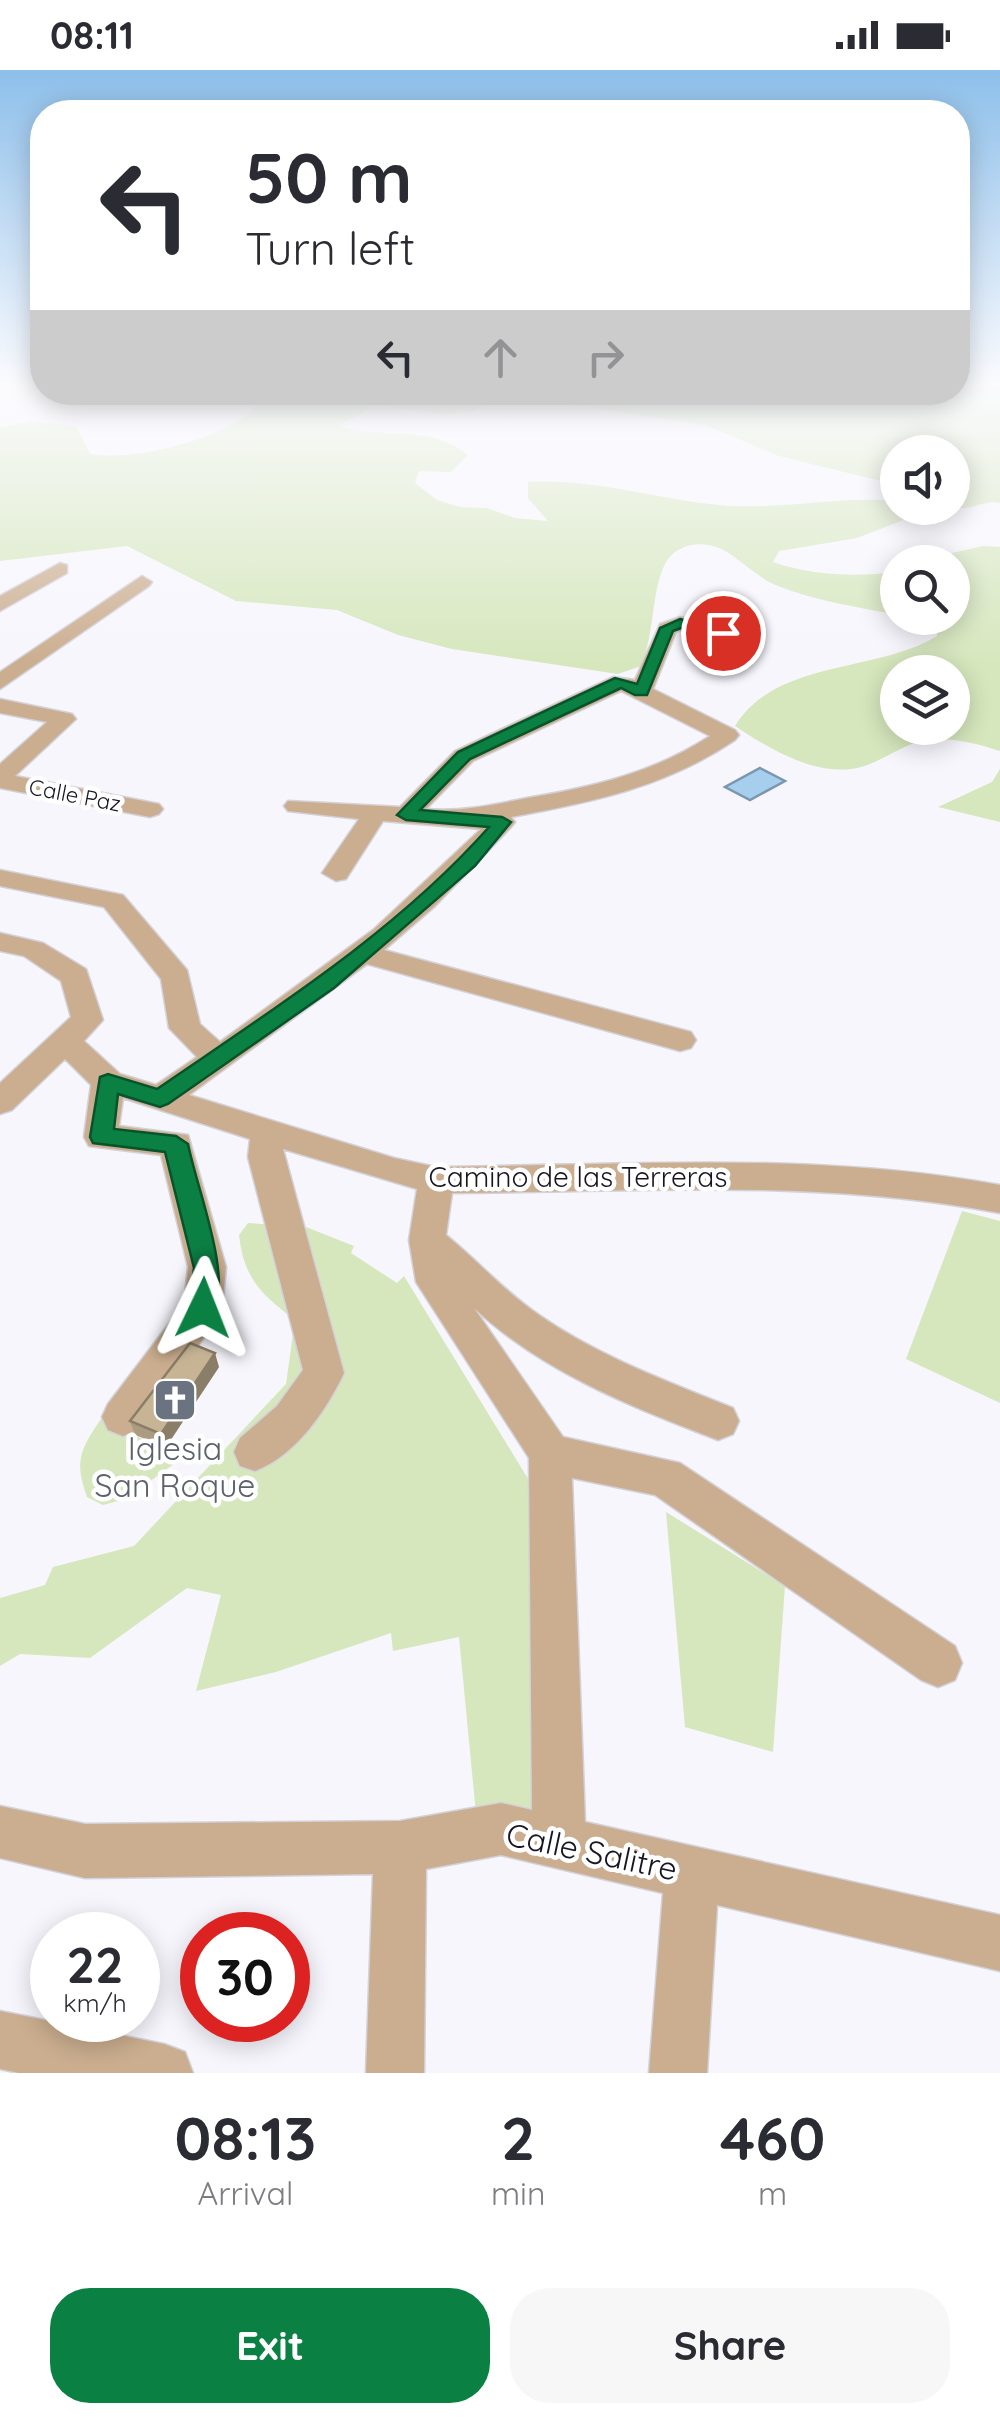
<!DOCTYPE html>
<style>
body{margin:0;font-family:Quicksand,sans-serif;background:#f7f7f7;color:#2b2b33;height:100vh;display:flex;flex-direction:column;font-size:38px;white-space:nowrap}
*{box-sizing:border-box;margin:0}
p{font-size:32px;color:#7c7c81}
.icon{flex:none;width:55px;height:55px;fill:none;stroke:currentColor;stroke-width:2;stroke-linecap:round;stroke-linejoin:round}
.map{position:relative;height:2003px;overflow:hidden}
.drawer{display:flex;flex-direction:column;background:#fff;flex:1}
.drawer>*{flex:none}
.banner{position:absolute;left:30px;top:30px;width:940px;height:305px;border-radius:40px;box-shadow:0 5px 25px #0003;background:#fff;color:#2b2b33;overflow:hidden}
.fabs{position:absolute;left:880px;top:365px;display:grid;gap:20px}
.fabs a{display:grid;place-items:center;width:90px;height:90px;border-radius:50%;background:#fff;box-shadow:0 5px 25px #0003;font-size:50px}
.speed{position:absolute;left:30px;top:1842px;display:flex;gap:20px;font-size:50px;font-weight:700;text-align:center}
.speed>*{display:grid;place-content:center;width:130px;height:130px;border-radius:50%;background:#fff;box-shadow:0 5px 25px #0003;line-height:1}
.speed small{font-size:25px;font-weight:400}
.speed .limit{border:15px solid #d22;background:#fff;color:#111}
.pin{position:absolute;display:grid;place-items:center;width:85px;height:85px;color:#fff;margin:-42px;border:5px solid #fff;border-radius:50%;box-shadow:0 2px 10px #0007}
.me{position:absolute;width:110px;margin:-55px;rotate:2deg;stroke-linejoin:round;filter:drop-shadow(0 0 8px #0008)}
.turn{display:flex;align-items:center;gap:35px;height:210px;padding:0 50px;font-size:45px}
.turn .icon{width:130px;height:130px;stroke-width:2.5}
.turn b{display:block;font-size:70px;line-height:85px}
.lanes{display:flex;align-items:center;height:95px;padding:0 50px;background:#0003;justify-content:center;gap:50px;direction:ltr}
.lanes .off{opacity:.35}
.eta{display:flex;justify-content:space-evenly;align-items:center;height:170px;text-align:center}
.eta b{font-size:60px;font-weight:800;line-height:70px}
.button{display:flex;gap:20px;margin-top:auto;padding:20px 50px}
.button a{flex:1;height:115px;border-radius:40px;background:#0b8043;color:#fff;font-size:40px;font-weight:800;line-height:115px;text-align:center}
.button a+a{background:#f7f7f7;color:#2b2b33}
.status{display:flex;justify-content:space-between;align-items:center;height:70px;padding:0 50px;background:#fff;direction:ltr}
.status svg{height:28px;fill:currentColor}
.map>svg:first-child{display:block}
.green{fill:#d6e7bd;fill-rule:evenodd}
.water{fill:#a5cfec;stroke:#7b97af;stroke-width:2.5}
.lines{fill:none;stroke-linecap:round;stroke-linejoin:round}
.minor-casing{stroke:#d3d2da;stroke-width:3}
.minor{fill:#cbae8f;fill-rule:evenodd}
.wall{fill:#ab9b80}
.shaded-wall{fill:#8b7e68}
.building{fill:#c7b495;stroke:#8b7e68;stroke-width:2.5}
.route{fill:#0b8043;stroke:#07532c;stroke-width:2.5}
.labels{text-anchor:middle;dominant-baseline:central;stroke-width:9;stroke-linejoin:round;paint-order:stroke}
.far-street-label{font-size:22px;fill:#181521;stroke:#fff}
.street-label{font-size:28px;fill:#181521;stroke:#fff}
.near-worship-label{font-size:32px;fill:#5b616d;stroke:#fff}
.near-street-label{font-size:32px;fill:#181521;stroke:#fff}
</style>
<div class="status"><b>08:11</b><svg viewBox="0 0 49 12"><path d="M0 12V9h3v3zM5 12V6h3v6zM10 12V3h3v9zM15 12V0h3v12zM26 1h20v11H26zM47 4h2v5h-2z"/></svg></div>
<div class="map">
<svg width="1000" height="2003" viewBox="0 0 1000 2003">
<rect width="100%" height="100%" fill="#f7f6fd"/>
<g class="green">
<path d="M958 312H1000V433C983 429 969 443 953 436L952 382H898L897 415 779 386 705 355 546 331 495 332 473 341 446 345 376 335 339 356C381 370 430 353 468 385L451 402 419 401 415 413 437 430 460 437 487 438 515 448 548 451 528 428V412C593 408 655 429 719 435 779 441 838 425 897 431L898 438H910L914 446 857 468 779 481 773 492C813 506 856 507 897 502V545C858 537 816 531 778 516 753 506 734 481 713 476 696 471 675 476 666 492 651 519 655 564 641 596L618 604 452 579 398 565 337 540 236 531 127 476 0 491V357L32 351 77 357 90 384C136 392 237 367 265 327L260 323 958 322Z"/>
<path d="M983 476 1000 477V681C975 673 942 664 915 673 893 680 876 696 851 699 811 704 766 677 735 656 776 589 877 603 937 566L938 556 910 548H952V492H941L952 483ZM952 602V658H898V602Z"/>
<path d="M1000 699V752L938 737 992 712Z"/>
<path d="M962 1141 1000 1151V1333L906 1289Z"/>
<path d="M248 1153 306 1157 354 1176 351 1183 397 1213 404 1206 538 1425 535 1751 476 1744 459 1567 393 1581 391 1563 276 1602 196 1621 221 1525 187 1518 90 1588 20 1584 0 1596V1528L45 1515 53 1497 134 1476 286 1314 295 1250C261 1224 244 1209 239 1165Z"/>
<path d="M101 1349 178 1386 174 1394 125 1429 103 1435 87 1427C74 1391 80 1380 101 1349Z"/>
<path d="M666 1442 785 1516 773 1682 685 1657Z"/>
</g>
<path class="water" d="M760 698 785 711 750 730 725 717Z"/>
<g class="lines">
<g class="minor-casing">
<g id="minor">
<rect x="958" y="314" width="42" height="8"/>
<path d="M60 493 67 495V503L0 541V526Z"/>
<path d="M142 506 152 512 149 516 0 619V602Z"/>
<path d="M680 547 730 559 746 591 735 597 727 596 714 567 682 560 676 562 653 619 735 660 739 665 735 670C666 717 592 732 511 747L515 752 511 757 435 836 384 880 691 962 696 970 691 978 680 981 367 894 189 1025 394 1088 436 1097C623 1095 815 1081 1000 1115V1143C820 1108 634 1122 452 1123L446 1165C478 1191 505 1222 539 1245 598 1286 666 1311 733 1338L739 1351 733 1364 718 1370C633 1338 541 1301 474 1238L563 1367 680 1393 955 1576 962 1593 955 1610 938 1617 921 1610 655 1425 572 1408 585 1752 1000 1845V1901L717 1835 707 2003H649L663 1823 501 1785 426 1799 424 2003H366L373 1804 85 1808 0 1788V1736L85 1754 400 1751 501 1733 532 1740 529 1388 416 1212 409 1170 417 1119 283 1079 344 1303C326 1341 295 1386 255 1401L240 1396 234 1382 240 1368 277 1336 303 1300 248 1087 250 1069 123 1028 119 1056 188 1065 226 1197 222 1238 217 1249 138 1360 123 1366 108 1360 102 1347 108 1334 184 1234 188 1197 161 1085 89 1076 84 1067 91 1015 65 989 12 1040 0 1044V1013L71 947 61 911 24 886 0 881V863L43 873 86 899 103 950 84 971 120 1004 156 1015 197 987 169 958 161 909 104 837 0 816V800L123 825 187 900 200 954 220 972 373 860 481 759 383 751 346 809 336 811 322 803 359 749 288 741 284 736 288 731 400 737 455 681 613 607 635 610 660 554ZM621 621 710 666C653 703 593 717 527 728 492 735 462 742 426 739L473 691Z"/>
<path d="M0 629 72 644 76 649 15 706 159 734 163 739 159 744 150 747 0 718V694L47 652 0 643Z"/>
<path d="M0 1941 164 1974 185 1982 193 2003H19L0 1999Z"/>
</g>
</g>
<use href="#minor" class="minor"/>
</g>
<path class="wall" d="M219 1297 166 1377 135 1365 130 1351Z"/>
<path class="shaded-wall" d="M215 1283 219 1297 166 1377 161 1364Z"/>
<path class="building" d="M190 1273 215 1283 161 1364 130 1351Z"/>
<linearGradient id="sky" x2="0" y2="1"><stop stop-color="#8dbfea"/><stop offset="0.53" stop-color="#fbfbfe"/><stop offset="1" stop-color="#fbfbfe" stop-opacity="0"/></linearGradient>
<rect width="1000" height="593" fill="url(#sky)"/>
<path class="route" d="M680 549 731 563 723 567 681 558 673 561 647 625H635L621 618 470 689 420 740 502 747 511 752 475 796 334 918 168 1034 160 1037 118 1024 114 1059 176 1066 188 1074C197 1120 233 1206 213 1246L203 1249 193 1246 189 1238 194 1198 165 1082 93 1073 90 1067 100 1007 108 1004 157 1019C272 940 396 862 489 757L406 750 397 745 458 682 615 608 637 614 660 558Z"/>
<defs>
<g id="church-square" transform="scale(2.25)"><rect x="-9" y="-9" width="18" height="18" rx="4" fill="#6b7280" stroke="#fff"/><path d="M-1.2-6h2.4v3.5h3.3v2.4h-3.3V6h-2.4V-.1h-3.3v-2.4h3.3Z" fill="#fff"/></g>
</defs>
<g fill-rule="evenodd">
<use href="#church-square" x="175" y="1330"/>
</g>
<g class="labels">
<g class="far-street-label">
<text transform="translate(75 725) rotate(11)">Calle Paz</text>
</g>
<g class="street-label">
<text x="578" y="1106">Camino de las Terreras</text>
</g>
<g class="near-worship-label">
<text x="175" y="1378">Iglesia<tspan x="175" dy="37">San Roque</tspan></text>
</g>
<g class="near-street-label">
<text transform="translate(592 1781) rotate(12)">Calle Salitre</text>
</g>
</g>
</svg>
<div class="fabs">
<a><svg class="icon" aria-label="sound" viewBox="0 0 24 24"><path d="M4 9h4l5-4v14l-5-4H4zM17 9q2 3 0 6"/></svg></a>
<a><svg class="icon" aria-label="search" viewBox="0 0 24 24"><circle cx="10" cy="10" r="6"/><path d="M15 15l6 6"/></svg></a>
<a><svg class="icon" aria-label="layers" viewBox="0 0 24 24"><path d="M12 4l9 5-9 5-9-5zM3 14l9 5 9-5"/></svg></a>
</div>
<div class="speed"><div>22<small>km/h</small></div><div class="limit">30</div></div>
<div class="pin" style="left:723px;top:563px;background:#d93025"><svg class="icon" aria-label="arrive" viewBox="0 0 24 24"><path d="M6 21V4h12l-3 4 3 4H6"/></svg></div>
<svg class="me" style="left:203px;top:1238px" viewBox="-20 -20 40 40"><path d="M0-17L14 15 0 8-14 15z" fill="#0b8043" stroke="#fff" stroke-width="4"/></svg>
<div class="banner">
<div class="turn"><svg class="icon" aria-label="left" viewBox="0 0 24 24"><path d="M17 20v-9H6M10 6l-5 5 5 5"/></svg><div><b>50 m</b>Turn left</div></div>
<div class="lanes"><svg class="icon" aria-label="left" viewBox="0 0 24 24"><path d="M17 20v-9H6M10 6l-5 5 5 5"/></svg><svg class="icon off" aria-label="ahead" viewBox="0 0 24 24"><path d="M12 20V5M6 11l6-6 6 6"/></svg><svg class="icon off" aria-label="right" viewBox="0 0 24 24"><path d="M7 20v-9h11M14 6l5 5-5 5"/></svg></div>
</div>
</div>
<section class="drawer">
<div class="eta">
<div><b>08:13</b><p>Arrival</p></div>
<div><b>2</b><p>min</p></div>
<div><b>460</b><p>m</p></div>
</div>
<div class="button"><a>Exit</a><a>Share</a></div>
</section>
